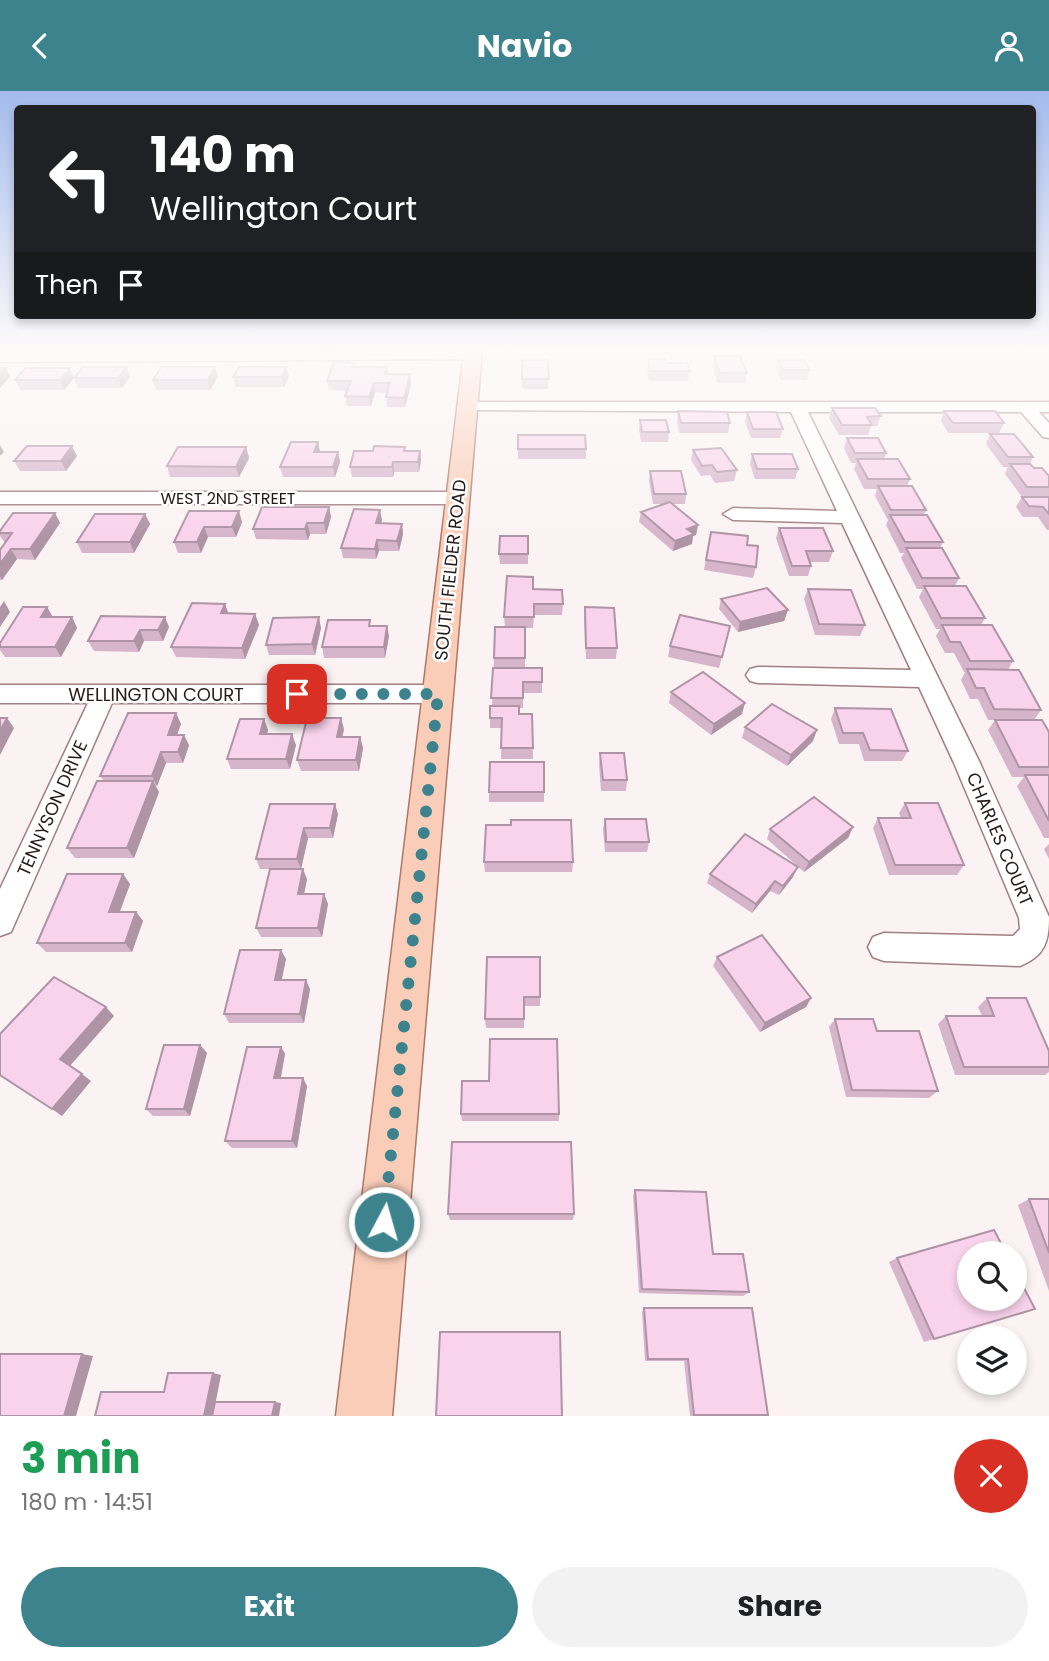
<!DOCTYPE html>
<meta charset="utf-8">
<style>
body{margin:0;font-family:Poppins,sans-serif;background:#f2f2f2;color:#202124;height:100vh;display:flex;flex-direction:column;font-size:26px;white-space:nowrap}
*{box-sizing:border-box;margin:0}
p{font-size:23px;color:#757577}
.icon{flex:none;width:38px;height:38px;fill:none;stroke:currentColor;stroke-width:2;stroke-linecap:round;stroke-linejoin:round}
.map{position:relative;height:1325px;overflow:hidden}
.panel{display:flex;flex-direction:column;background:#fff;flex:1}
.panel>*{flex:none}
.banner{position:absolute;left:14px;top:14px;width:1022px;height:214px;border-radius:7px;box-shadow:0 4px 10px #0003;background:#202124;color:#fff;overflow:hidden}
.buttons{position:absolute;left:957px;top:1150px;display:grid;gap:14px}
.buttons a{display:grid;place-items:center;width:70px;height:70px;border-radius:50%;background:#fff;box-shadow:0 4px 10px #0003;font-size:35px}
.pin{position:absolute;display:grid;place-items:center;width:60px;height:60px;color:#fff;margin:-30px;border-radius:14px;box-shadow:0 4px 10px #0006}
.me{position:absolute;width:77px;margin:-38px;rotate:6deg;stroke-linejoin:round;filter:drop-shadow(0 0 5px #0008)}
.turn{display:flex;align-items:center;gap:24px;height:147px;padding:0 21px;font-size:32px}
.turn .icon{width:91px;height:91px;stroke-width:2.5}
.turn b{display:block;font-size:49px;line-height:60px}
.then{display:flex;align-items:center;height:66px;padding:0 21px;background:#0003;gap:14px;font-size:26px}
.round{display:grid;place-items:center;flex:none;width:74px;height:74px;border-radius:37px;background:#f2f2f2}
.head{display:flex;align-items:center;justify-content:space-between;height:119px;padding:0 21px}
h1{font-size:42px;font-weight:700;line-height:52px;color:#1e9e55}
.cta{display:flex;gap:14px;margin-top:auto;padding:14px 21px}
.cta a{flex:1;height:80px;border-radius:42px;background:#3d838d;color:#fff;font-size:28px;font-weight:700;line-height:80px;text-align:center}
.cta a+a{background:#f2f2f2;color:#202124}
header{display:flex;justify-content:space-between;align-items:center;height:91px;padding:0 21px;background:#3d838d;color:#fff;font-size:32px;font-weight:700}
.map>svg:first-child{display:block}
.lines{fill:none;stroke-linecap:round;stroke-linejoin:round}
.minor-casing{stroke:#a07e81;stroke-width:3}
.major-casing{stroke:#ad7862;stroke-width:3}
.minor{fill:#fff;fill-rule:evenodd}
.major{fill:#facdb8;fill-rule:evenodd}
.wall{fill:#d6b5cb}
.shaded-wall{fill:#ae94a5}
.building{fill:#f9d3ec;stroke:#ae94a5;stroke-width:2}
.route{stroke:#3d838d;stroke-width:12;stroke-dasharray:0 21.6}
.labels{text-anchor:middle;dominant-baseline:central;stroke-width:5;stroke-linejoin:round;paint-order:stroke}
.far-street-label{font-size:16px;fill:#26191a;stroke:#fff}
.street-label{font-size:18px;fill:#26191a;stroke:#fff}
</style>
<header><svg class="icon" aria-label="back" viewBox="0 0 24 24"><path d="M15 5l-7 7 7 7"/></svg>Navio<svg class="icon" aria-label="person" viewBox="0 0 24 24"><circle cx="12" cy="8" r="4"/><path d="M4 21q1-7 8-7t8 7"/></svg></header>
<div class="map">
<svg width="1049" height="1325" viewBox="0 0 1049 1325">
<rect width="100%" height="100%" fill="#fbf3f3"/>
<g class="lines">
<g class="minor-casing">
<g id="minor">
<path d="M473 260 481 265 478 268 0 271V261Z"/>
<path d="M468 311H1049V321H1039L1049 332V347L1043 346 1021 321H808L980 672 1049 826C1049 850 1045 865 1020 875L884 870 873 866 868 856 873 846 884 842 1013 845 1020 838 1019 827 954 672 919 596 758 592 750 590 746 584 750 578 758 576 911 579 842 432 733 429 723 423 733 417 837 420 791 321 462 319 460 316Z"/>
<path d="M0 401H457L467 407 457 413H0Z"/>
<path d="M0 594H438L447 597 450 603 447 609 438 612H112L11 841 0 845V798L88 612H0Z"/>
</g>
</g>
<g class="major-casing">
<path id="major" d="M464 260H482L392 1325H336Z"/>
</g>
<use href="#minor" class="minor"/>
<use href="#major" class="major"/>
</g>
<g class="wall">
<path d="M714 265 747 282 745 292H718L712 275Z"/>
<path d="M648 268 666 272 690 280 688 290H649L647 278Z"/>
<rect x="522" y="269" width="26" height="29"/>
<path d="M778 269 810 279 807 289H781L776 278Z"/>
<path d="M215 276 218 286 210 299H156L153 289Z"/>
<path d="M286 276 289 285 284 296H236L233 286Z"/>
<path d="M354 276H387L388 283 411 293 405 316H387L386 306 387 302 375 301 371 315H347L345 305 347 300 329 299 327 290Z"/>
<path d="M70 277 74 287 64 299H20L15 289Z"/>
<path d="M130 286 122 297H78L74 287Z"/>
<path d="M832 317 881 325 877 335H871L868 344H839L829 327Z"/>
<path d="M678 320 730 332 728 342H679L677 330Z"/>
<path d="M944 320 1004 332 999 342H948L941 330Z"/>
<path d="M747 321 783 338 780 347H751L745 331Z"/>
<path d="M640 329 669 341 668 351H641L639 339Z"/>
<path d="M990 343 1033 366 1030 373 1034 377 1049 385V439H1047L1038 426H1023L1016 416 1022 406 1005 383 1008 376H1003L986 353Z"/>
<path d="M518 344 586 358V368H518Z"/>
<path d="M847 347 886 362 884 368 910 388 907 395 926 419 924 424 943 451 940 457 959 487 955 495 985 527 981 534 1013 570 1008 579 1041 619 1034 629 1049 641V747H1044L1017 695 1024 686H1012L988 639 995 629H988L978 608H970L961 589 965 581H964L954 562H945L936 545 940 538H936L919 506 923 498H917L901 467 904 462H900L886 434 888 429 875 405 877 398H864L854 378 856 372H851L844 357Z"/>
<path d="M318 351 320 361H338L340 371 335 386H283L280 376Z"/>
<path d="M246 356 249 367 239 386H170L167 375Z"/>
<path d="M693 359 737 379 734 390 715 392 710 384 701 385 691 369Z"/>
<path d="M406 360H420L421 370 419 381H394L393 386H352L350 376Z"/>
<path d="M752 363 798 378 795 388H755L750 373Z"/>
<path d="M77 365 66 380H20L14 370Z"/>
<path d="M650 380 686 403 685 413H673L698 434 696 444 693 445 692 453 673 460 639 431 641 421 663 413H653L649 390Z"/>
<path d="M329 416 331 426 326 443H310L308 449 256 448 253 438Z"/>
<path d="M189 420 242 431 236 446H208L201 462H178L174 451Z"/>
<path d="M55 422 60 432 35 469 17 468 2 489H0V459L5 452 0 445V440Z"/>
<path d="M145 423 150 433 134 462H82L77 451Z"/>
<path d="M382 429 381 432 402 433 403 443 399 460H379L376 468 343 467 341 457Z"/>
<path d="M779 437 833 460 829 471H810L811 475 808 485H789L776 447Z"/>
<path d="M711 441 747 454 756 476 753 487 704 479Z"/>
<path d="M528 445V473H500L499 463Z"/>
<path d="M533 498 563 513 562 524H534L533 537H525V577H542V602H523V617H519V623H532L533 668H501L502 637H490V627L492 615 494 567 505 536 504 526Z"/>
<path d="M808 498 865 534 860 545 815 544 804 508Z"/>
<path d="M721 508 788 519 784 530 738 541 719 518Z"/>
<path d="M225 513 228 523H255L259 534 245 568 176 566 171 556Z"/>
<path d="M47 516 53 526H72L77 537 61 566H5L0 559V552Z"/>
<path d="M585 516 617 557 616 568H586L584 527Z"/>
<path d="M101 525 169 536 163 550H144L139 561 94 560 88 550Z"/>
<path d="M730 535 719 577 668 566 670 555Z"/>
<path d="M321 537 315 564H269L266 554Z"/>
<path d="M389 545 385 567H324L322 556Z"/>
<path d="M671 601 742 623 711 644 669 612Z"/>
<path d="M835 617 908 660 902 670H864L859 653H839L831 628Z"/>
<path d="M264 628 268 639 267 643 296 654 290 678H231L227 668Z"/>
<path d="M181 633 177 644 189 654 183 672H166L157 695H155L159 701 134 767H75L67 757 104 690 100 685Z"/>
<path d="M745 636 813 650 787 675 742 647Z"/>
<path d="M344 638 342 646H360L363 657 359 680H301L297 669Z"/>
<path d="M600 662 627 689 626 700H601L599 673Z"/>
<rect x="489" y="701" width="55" height="10"/>
<path d="M905 712 964 774 957 784H889L873 737 878 727H901L899 722Z"/>
<path d="M270 713 338 723 333 747H308L301 778H260L256 768Z"/>
<path d="M605 728 649 751 647 761H605L603 738Z"/>
<path d="M853 736 848 747 804 781 767 748 770 738Z"/>
<path d="M1049 753V768L1044 758Z"/>
<path d="M484 771H573L572 781H485Z"/>
<path d="M123 783 130 793 120 821H136L143 830 132 861H46L37 852Z"/>
<path d="M710 783 793 786 779 804 770 800 752 822 707 792Z"/>
<path d="M307 788 304 803H324L328 813 322 846H261L256 837Z"/>
<path d="M540 866V915H524V937H486L485 928Z"/>
<path d="M717 866 811 907 806 916 760 941 713 875Z"/>
<path d="M286 868 281 889 310 898 304 932H229L224 923Z"/>
<path d="M987 907 1049 960V981L1045 984H955L938 933 946 925H982L978 916Z"/>
<path d="M835 928 877 940 938 1000 929 1007 846 1006 829 936Z"/>
<path d="M200 954 207 962 190 1025H153L146 1018Z"/>
<path d="M281 956 285 963 281 987 307 995 297 1057H232L225 1050Z"/>
<path d="M489 990 559 1023V1030H462L461 1023Z"/>
<path d="M635 1099 713 1163 749 1201 743 1205 639 1202 633 1105Z"/>
<path d="M1029 1108H1049V1200L1018 1114Z"/>
<path d="M448 1123H574L573 1129H450Z"/>
<path d="M897 1167 1035 1218 924 1251 889 1171Z"/>
<path d="M644 1217 768 1324 690 1325 684 1270H645L642 1221Z"/>
</g>
<g class="shaded-wall">
<path d="M127 276 130 286 122 297 118 287Z"/>
<path d="M215 276 218 286 210 299 208 289Z"/>
<path d="M286 276 289 285 284 296 282 286Z"/>
<path d="M6 277 10 286 0 297V282Z"/>
<path d="M70 277 74 287 64 299 60 289Z"/>
<path d="M410 283 411 293 405 316 404 307Z"/>
<path d="M374 292 375 301 371 315 369 306Z"/>
<path d="M318 351 320 361H314Z"/>
<path d="M0 354 4 361 0 365Z"/>
<path d="M72 355 77 365 66 380 61 370Z"/>
<path d="M246 356 249 367 239 386 236 376Z"/>
<path d="M420 360 421 370 419 381 418 371Z"/>
<path d="M338 361 340 371 335 386 333 376Z"/>
<path d="M393 371 394 381 393 386 392 376Z"/>
<path d="M329 416 331 426 326 443 324 432Z"/>
<path d="M380 419 382 429 378 443 376 432Z"/>
<path d="M239 420 242 431 236 446 232 436Z"/>
<path d="M55 422 60 432 35 469 30 458Z"/>
<path d="M145 423 150 433 134 462 130 451Z"/>
<path d="M307 432 310 443 308 449 305 438Z"/>
<path d="M402 433 403 443 399 460 397 450Z"/>
<path d="M698 434 696 444 693 445 692 453 673 460 675 450 687 438Z"/>
<path d="M204 436 208 446 201 462 197 451Z"/>
<path d="M377 449 379 460 376 468 375 458Z"/>
<path d="M11 458 17 468 2 489 0 485V473Z"/>
<path d="M4 510 10 521 0 536V516Z"/>
<path d="M225 513 229 524 221 522Z"/>
<path d="M47 516 53 527 41 526Z"/>
<path d="M788 519 784 530 738 541 740 531Z"/>
<path d="M255 523 259 534 245 568 242 557Z"/>
<path d="M72 526 77 537 61 566 55 556Z"/>
<path d="M165 526 169 536 163 550 158 539Z"/>
<path d="M319 526 321 537 315 564 312 553Z"/>
<path d="M387 535 389 545 385 567 384 556Z"/>
<path d="M140 539 144 550 139 561 134 550Z"/>
<path d="M745 612 742 623 711 644 714 633Z"/>
<path d="M176 622 181 633 173 654 168 644Z"/>
<path d="M7 627 14 637 0 664V640Z"/>
<path d="M341 627 344 638 340 657 337 646Z"/>
<path d="M264 628 268 639 264 654 260 643Z"/>
<path d="M817 639 813 650 787 675 791 664Z"/>
<path d="M292 643 296 654 290 678 286 668Z"/>
<path d="M184 644 189 654 183 672 178 661Z"/>
<path d="M360 646 363 657 359 680 356 669Z"/>
<path d="M161 661 166 672 157 695 152 685Z"/>
<path d="M153 690 159 701 134 767 127 757Z"/>
<path d="M335 713 338 723 333 747 330 737Z"/>
<path d="M853 736 848 747 804 781 809 771Z"/>
<path d="M304 737 308 747 301 778 297 768Z"/>
<path d="M798 776 793 786 779 804 783 795Z"/>
<path d="M303 778 307 788 302 813 298 803Z"/>
<path d="M123 783 130 793 116 830 109 821Z"/>
<path d="M775 790 770 800 752 822 756 813Z"/>
<path d="M324 803 328 813 322 846 318 837Z"/>
<path d="M136 821 143 830 132 861 125 852Z"/>
<path d="M281 859 286 868 280 898 275 889Z"/>
<path d="M306 889 310 898 304 932 300 923Z"/>
<path d="M811 907 806 916 760 941 765 932Z"/>
<path d="M106 916 114 925 69 976 60 968Z"/>
<path d="M200 954 207 962 190 1025 184 1018Z"/>
<path d="M281 956 285 963 279 995 274 987Z"/>
<path d="M82 983 91 990 62 1025 52 1018Z"/>
<path d="M303 987 307 995 297 1057 292 1050Z"/>
<path d="M82 1263 93 1265 76 1325H64Z"/>
<path d="M213 1282 221 1284 213 1325H204Z"/>
<path d="M275 1311 281 1312 279 1325H272Z"/>
</g>
<g class="building">
<path d="M714 265H740L747 282H720Z"/>
<path d="M648 268H665L666 272H687L690 280H650Z"/>
<path d="M522 269H548L549 288H522Z"/>
<path d="M778 269H804L810 279H783Z"/>
<path d="M334 271 354 272 352 276H387L385 283H410L404 307 386 306 390 292H374L369 306 345 305 351 290H327Z"/>
<path d="M83 276H127L118 287H74Z"/>
<path d="M161 276H215L208 289H153Z"/>
<path d="M239 276H286L282 286H233Z"/>
<path d="M0 277H6L0 282Z"/>
<path d="M26 277H70L60 289H15Z"/>
<path d="M832 317H875L881 325 867 326 872 334H842Z"/>
<path d="M678 320 727 321 730 332H681Z"/>
<path d="M944 320H995L1004 332H953Z"/>
<path d="M747 321H776L783 338H753Z"/>
<path d="M640 329H666L669 341H642Z"/>
<path d="M990 343H1014L1033 366H1008Z"/>
<path d="M518 344H585L586 358H518Z"/>
<path d="M847 347H878L886 362H855Z"/>
<path d="M291 351H318L314 361H338L333 376H280Z"/>
<path d="M27 355H72L61 370H14Z"/>
<path d="M374 355 405 356 404 360H420L418 371H393L392 376H350L354 360H373Z"/>
<path d="M178 356H246L236 376 167 375Z"/>
<path d="M721 357 737 379 717 381 712 374 702 375 693 359Z"/>
<path d="M752 363H792L798 378H757Z"/>
<path d="M857 368H898L910 388H868Z"/>
<path d="M1010 373H1030L1034 377H1042L1049 385V396H1027Z"/>
<path d="M650 380H681L686 403H654Z"/>
<path d="M878 395H912L926 419H891Z"/>
<path d="M1022 406H1049V423L1043 416 1029 415Z"/>
<path d="M670 411 698 434 687 438 694 443 675 450 641 421Z"/>
<path d="M262 416H329L324 432H307L305 438H253Z"/>
<path d="M354 418 380 419 376 432 402 433 397 450 377 449 375 458 341 457Z"/>
<path d="M189 420H239L232 436H204L197 451H174Z"/>
<path d="M13 422H55L30 458H11L0 473V459L12 442H0V440Z"/>
<path d="M95 423H145L130 451H77Z"/>
<path d="M890 424H927L943 451H905Z"/>
<path d="M779 437H823L833 460H806L811 475H792Z"/>
<path d="M711 441 748 445 747 454 758 455 756 476 706 469Z"/>
<path d="M500 445H528V463H499Z"/>
<path d="M906 457H942L959 487H922Z"/>
<path d="M507 485 533 486V498L562 499 563 513H534V526H504Z"/>
<path d="M924 495H966L985 527H941Z"/>
<path d="M767 497 788 519 740 531 721 508Z"/>
<path d="M808 498 851 499 865 534 819 533Z"/>
<path d="M192 512 225 513 221 522 255 523 242 557 171 556Z"/>
<path d="M23 516H47L41 526H72L55 556H0V552Z"/>
<path d="M585 516 614 517 617 557H586Z"/>
<path d="M680 524 730 535 722 566 670 555Z"/>
<path d="M101 525 165 526 158 539H140L134 550H88Z"/>
<path d="M319 526 312 553 266 554 273 527Z"/>
<path d="M328 529H370L369 535H387L384 556H322Z"/>
<path d="M942 534H992L1013 570H970L960 551H950Z"/>
<path d="M495 536H525V567H494Z"/>
<path d="M493 577H542V591H523V607H491Z"/>
<path d="M967 578 1019 579 1041 619 994 618 984 597H976Z"/>
<path d="M703 581 745 612 714 633 671 601Z"/>
<path d="M772 613 817 639 791 664 745 636Z"/>
<path d="M490 615H519V623H532L533 657H501L502 627H490Z"/>
<path d="M835 617 891 618 908 660 870 659 863 642H843Z"/>
<path d="M128 622H176L168 644H184L178 661H161L152 685H100Z"/>
<path d="M0 627H7L0 640Z"/>
<path d="M307 627H341L337 646H360L356 669H297Z"/>
<path d="M240 628H264L260 643H292L286 668H227Z"/>
<path d="M995 629H1042L1049 641V676H1019Z"/>
<path d="M600 662H624L627 689H603Z"/>
<path d="M490 671H544V701H489Z"/>
<path d="M1025 684H1049V730Z"/>
<path d="M97 690H153L127 757H67Z"/>
<path d="M814 706 853 736 809 771 770 738Z"/>
<path d="M905 712H938L964 774H895L878 727H911Z"/>
<path d="M270 713H335L330 737H304L297 768H256Z"/>
<path d="M605 728H646L649 751H606Z"/>
<path d="M511 729H571L573 771H484L486 734H511Z"/>
<path d="M745 743 798 776 783 795 775 790 756 813 710 783Z"/>
<path d="M270 778H303L298 803H324L318 837H256Z"/>
<path d="M67 783H123L109 821H136L125 852H37Z"/>
<path d="M762 844 811 907 765 932 717 866Z"/>
<path d="M240 859H281L275 889H306L300 923H224Z"/>
<path d="M487 866H540V906H524V928H485Z"/>
<path d="M54 886 106 916 60 968 82 983 52 1018 0 984V943Z"/>
<path d="M987 907H1026L1049 960V976H964L946 925H994Z"/>
<path d="M835 928H873L877 940H919L938 1000 852 999Z"/>
<path d="M490 948H557L559 1023H461L462 990H489Z"/>
<path d="M164 954H200L184 1018H146Z"/>
<path d="M247 956H281L274 987H303L292 1050H225Z"/>
<path d="M452 1051H571L574 1123H448Z"/>
<path d="M635 1099 706 1101 713 1163H743L749 1201 642 1198Z"/>
<path d="M1029 1108H1049V1162Z"/>
<path d="M994 1139 1006 1162H970V1208H1015V1180L1035 1218 934 1248 897 1167Z"/>
<path d="M644 1217H752L768 1324H694L688 1268H648Z"/>
<path d="M440 1241H560L562 1325H436Z"/>
<path d="M0 1263H82L64 1325H0Z"/>
<path d="M168 1282H213L204 1325H95L101 1301H164Z"/>
<path d="M215 1311H275L272 1325H212Z"/>
</g>
<linearGradient id="sky" x2="0" y2="1"><stop stop-color="#a3bbec"/><stop offset="0.58" stop-color="#fdfafa"/><stop offset="1" stop-color="#fdfafa" stop-opacity="0"/></linearGradient>
<rect width="1049" height="445" fill="url(#sky)"/>
<g class="lines">
<path class="route" d="M297 603H438L384 1131"/>
</g>
<g class="labels">
<g class="far-street-label">
<text x="228" y="407">WEST 2ND STREET</text>
</g>
<g class="street-label">
<text transform="translate(450 479) rotate(-84)">SOUTH FIELDER ROAD</text>
<text x="156" y="603">WELLINGTON COURT</text>
<text transform="translate(52 717) rotate(-66)">TENNYSON DRIVE</text>
<text transform="translate(1000 748) rotate(67)">CHARLES COURT</text>
</g>
</g>
</svg>
<div class="buttons">
<a><svg class="icon" aria-label="search" viewBox="0 0 24 24"><circle cx="10" cy="10" r="6"/><path d="M15 15l6 6"/></svg></a>
<a><svg class="icon" aria-label="layers" viewBox="0 0 24 24"><path d="M12 4l9 5-9 5-9-5zM3 14l9 5 9-5"/></svg></a>
</div>
<div class="pin" style="left:297px;top:603px;background:#d93025"><svg class="icon" aria-label="arrive" viewBox="0 0 24 24"><path d="M6 21V4h12l-3 4 3 4H6"/></svg></div>
<svg class="me" style="left:384px;top:1131px" viewBox="-20 -20 40 40"><circle r="17" fill="#3d838d" stroke="#fff" stroke-width="3"/><path d="M0-11L8 9 0 5-8 9z" fill="#fff"/></svg>
<div class="banner">
<div class="turn"><svg class="icon" aria-label="left" viewBox="0 0 24 24"><path d="M17 20v-9H6M10 6l-5 5 5 5"/></svg><div><b>140 m</b>Wellington Court</div></div>
<div class="then">Then<svg class="icon" aria-label="arrive" viewBox="0 0 24 24"><path d="M6 21V4h12l-3 4 3 4H6"/></svg></div>
</div>
</div>
<section class="panel">
<div class="head"><div><h1>3 min</h1><p>180 m · 14:51</p></div><a class="round" style="background:#d93025;color:#fff"><svg class="icon" aria-label="close" viewBox="0 0 24 24"><path d="M6 6l12 12M18 6L6 18"/></svg></a></div>
<div class="cta"><a>Exit</a><a>Share</a></div>
</section>
